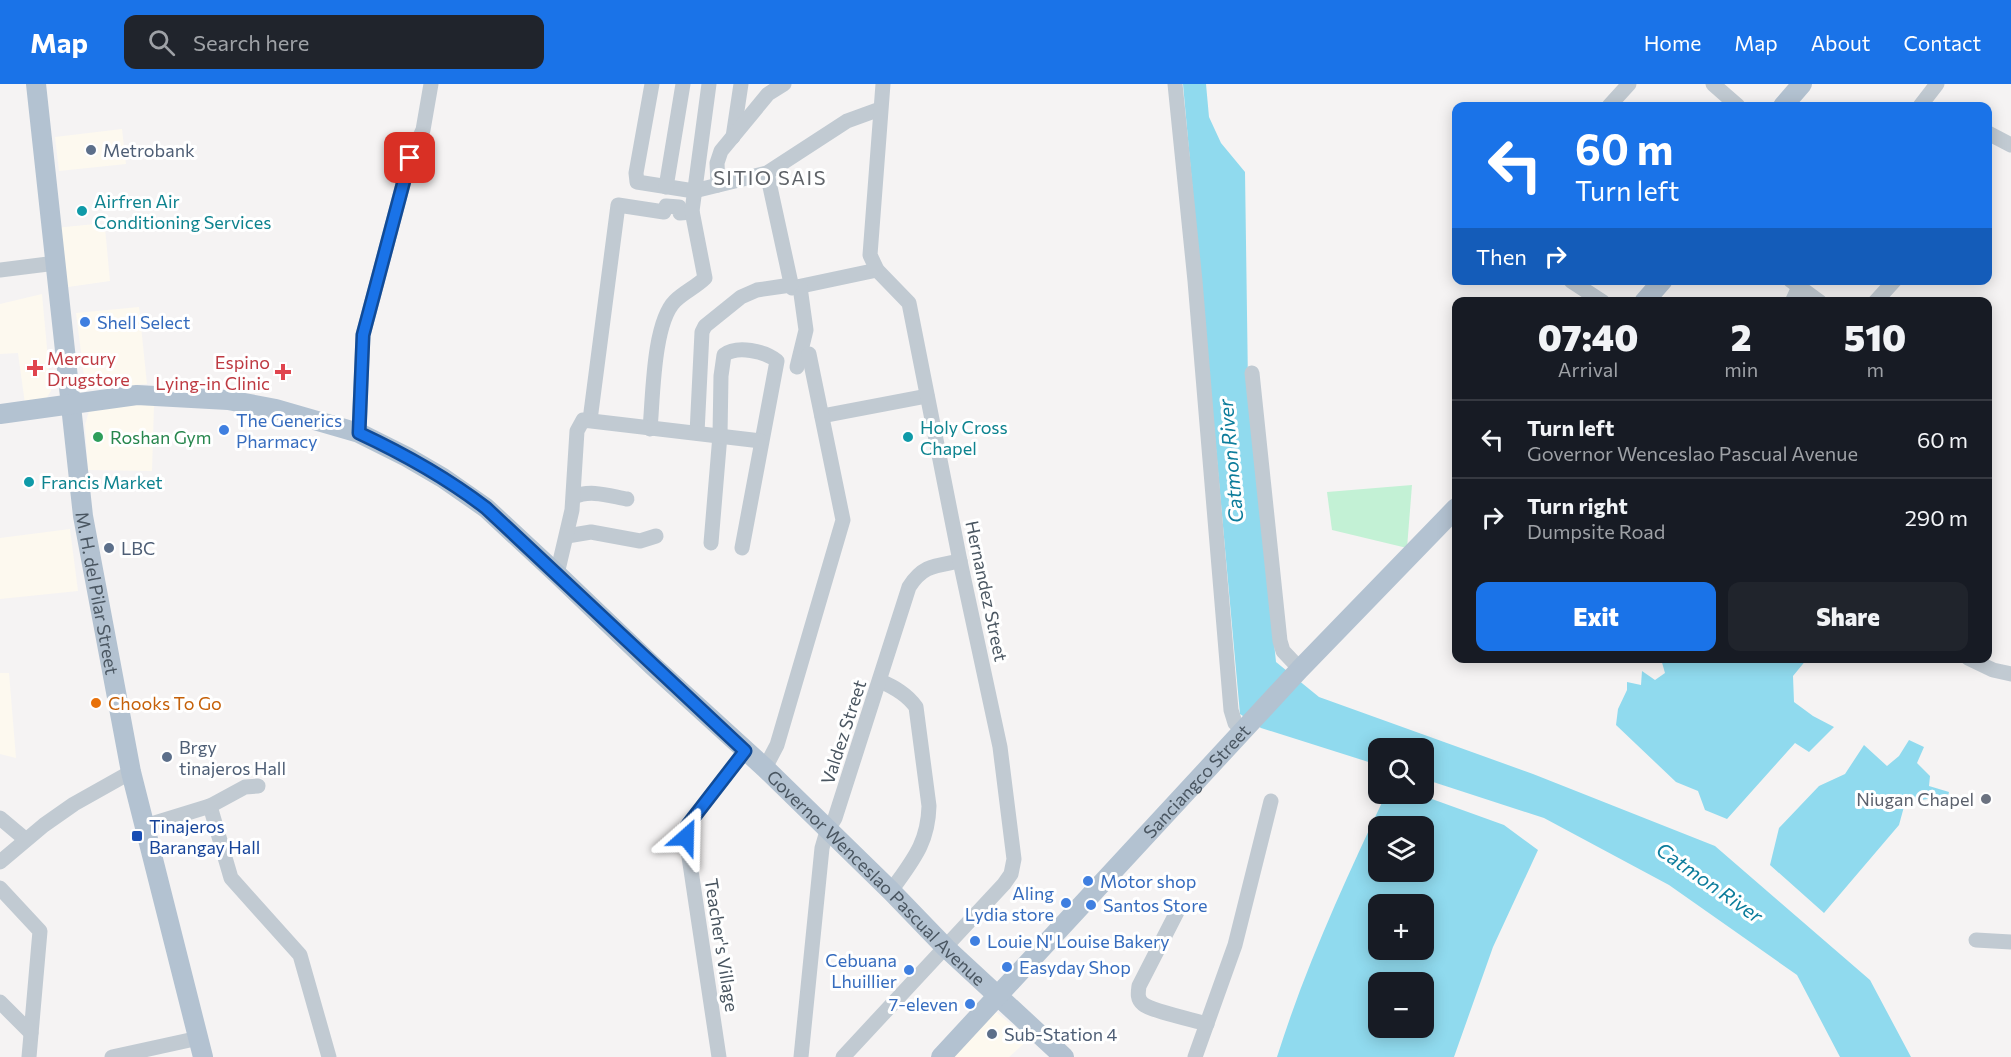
<!DOCTYPE html>
<meta charset="utf-8">
<style>
body{margin:0;font-family:Commissioner,sans-serif;background:#20242c;color:#f1f3f6;height:100vh;display:flex;flex-direction:column;font-size:22px;white-space:nowrap}
*{box-sizing:border-box;margin:0}
p{font-size:20px;color:#9ea1a6}
.icon{flex:none;width:33px;height:33px;fill:none;stroke:currentColor;stroke-width:2;stroke-linecap:round;stroke-linejoin:round}
.map{position:relative;flex:1;overflow:hidden}
.panel{position:absolute;left:1452px;top:213px;width:540px;height:366px;display:flex;flex-direction:column;background:#171b24;border-radius:12px;box-shadow:0 3px 15px #0003}
.panel>*{flex:none}
.banner{position:absolute;left:1452px;top:18px;width:540px;height:183px;border-radius:12px;box-shadow:0 3px 15px #0003;background:#1a73e8;color:#fff;overflow:hidden}
.buttons{position:absolute;left:1368px;top:654px;display:grid;gap:12px}
.buttons a{display:grid;place-items:center;width:66px;height:66px;border-radius:12px;background:#171b24;box-shadow:0 3px 15px #0003;font-size:30px}
.pin{position:absolute;display:grid;place-items:center;width:51px;height:51px;color:#fff;margin:-26px;border-radius:12px;box-shadow:0 3px 9px #0006}
.me{position:absolute;width:66px;margin:-33px;rotate:25deg;stroke-linejoin:round;filter:drop-shadow(0 0 4px #0008)}
.turn{display:flex;align-items:center;gap:21px;height:126px;padding:0 24px;font-size:27px}
.turn .icon{width:78px;height:78px;stroke-width:2.5}
.turn b{display:block;font-size:42px;line-height:51px}
.then{display:flex;align-items:center;height:57px;padding:0 24px;background:#0003;gap:12px;font-size:22px}
.eta{display:flex;justify-content:space-evenly;align-items:center;height:102px;text-align:center}
.eta b{font-size:36px;font-weight:800;line-height:42px}
.action{display:flex;gap:12px;margin-top:auto;padding:12px 24px}
.action a{flex:1;height:69px;border-radius:12px;background:#1a73e8;color:#fff;font-size:24px;font-weight:800;line-height:69px;text-align:center}
.action a+a{background:#20242c;color:#f1f3f6}
ul{padding:0;list-style:none}
li{display:flex;align-items:center;gap:18px;height:78px;padding:0 24px;border-top:2px solid #363941}
li div{flex:1}
li b{display:block;font-size:22px}
li em{font-style:normal}
header{display:flex;align-items:center;gap:36px;box-sizing:border-box;height:84px;padding:0 30px;background:#1a73e8;color:#fff}
header strong{font-size:28px}
nav{display:flex;gap:33px;margin-inline-start:auto;font-size:21px}
.search{width:420px;height:54px;background:#20242c;display:flex;align-items:center;gap:15px;box-sizing:border-box;padding:0 21px;border-radius:12px;color:#9ea1a6;font-size:22px}
.map>svg:first-child{display:block}
.commercial{fill:#fdf9ef}
.green{fill:#c3f1d5}
.water{fill:#90daee;fill-rule:evenodd}
.lines{fill:none;stroke-linecap:round;stroke-linejoin:round}
.minor{stroke:#c1cad2;stroke-width:15}
.major{stroke:#b3c2d1;stroke-width:20}
.route-casing{stroke:#114b97;stroke-width:15}
.route{stroke:#1a73e8;stroke-width:10}
.service-dot{fill:#5c6f8a;stroke:#fff;stroke-width:2}
.culture-dot{fill:#0f9aa8;stroke:#fff;stroke-width:2}
.shop-dot{fill:#3f7fe0;stroke:#fff;stroke-width:2}
.health-dot{fill:#e0444e;stroke:#fff;stroke-width:2}
.leisure-dot{fill:#2e9e5b;stroke:#fff;stroke-width:2}
.food-dot{fill:#e8710a;stroke:#fff;stroke-width:2}
.worship-dot{fill:#6b7280;stroke:#fff;stroke-width:2}
.transit-dot{fill:#1a4fb4;stroke:#fff;stroke-width:2}
.labels{text-anchor:middle;dominant-baseline:central;stroke-width:6;stroke-linejoin:round;paint-order:stroke}
.service-label{font-size:18px;fill:#4e5e75;stroke:#fff;text-anchor:start}
.culture-label{font-size:18px;fill:#0d838f;stroke:#fff;text-anchor:start}
.shop-label{font-size:18px;fill:#366cbe;stroke:#fff;text-anchor:start}
.health-label{font-size:18px;fill:#be3a42;stroke:#fff;text-anchor:start}
.leisure-label{font-size:18px;fill:#27864d;stroke:#fff;text-anchor:start}
.street-label{font-size:18px;fill:#4a5661;stroke:#fff}
.food-label{font-size:18px;fill:#c56008;stroke:#fff;text-anchor:start}
.worship-label{font-size:18px;fill:#5b616d;stroke:#fff;text-anchor:end}
.transit-label{font-size:18px;fill:#164399;stroke:#fff;text-anchor:start}
.neighbourhood-label{font-size:20px;letter-spacing:1.5px;fill:#5f6368;stroke:#fff}
.water-label{font-size:20px;font-style:italic;fill:#0c7c9b;stroke:#fff}
</style>
<header>
<strong>Map</strong>
<div class="search"><svg class="icon" aria-label="search" viewBox="0 0 24 24"><circle cx="10" cy="10" r="6"/><path d="M15 15l6 6"/></svg>Search here</div>
<nav><a>Home</a><a>Map</a><a>About</a><a>Contact</a></nav>
</header>
<div class="map">
<svg width="2011" height="973" viewBox="0 0 2011 973">
<rect width="100%" height="100%" fill="#f5f3f3"/>
<g class="commercial">
<path d="M122 45 126 80 59 87 55 53Z"/>
<path d="M95 140 105 144 110 197 61 204 55 144Z"/>
<path d="M42 210 51 307 46 315 25 320 18 269 0 270V220Z"/>
<path d="M139 223 147 300 97 304 88 301 84 292 76 229Z"/>
<path d="M98 321H154L152 387 88 386 85 341 89 327Z"/>
<path d="M70 445 78 507 0 515V454Z"/>
<path d="M0 589H9L16 674 0 670Z"/>
<path d="M996 928 1029 955 1009 973H953Z"/>
</g>
<path class="green" d="M1412 401 1407 464 1332 446 1327 408Z"/>
<g class="water">
<path d="M1183 0H1206L1209 33 1221 59 1245 88 1248 300 1276 578 1319 613 1533 690 1715 762 1870 896 1911 973H1840L1797 891 1669 801 1544 734 1424 695V664H1378V681L1261 644 1240 630Z"/>
<path d="M1807 575 1793 592 1794 618 1813 632 1834 643 1809 668 1795 659 1727 735 1705 726 1698 707 1676 698 1616 641 1618 625 1627 606V598L1641 601 1642 587 1655 596 1665 589 1661 575Z"/>
<path d="M1909 656 1924 663 1917 679 1930 692 1929 702 1949 708 1946 720 1933 714 1905 719 1899 741 1824 829 1770 781 1779 744 1819 702 1845 690 1864 661 1887 682 1899 672Z"/>
<path d="M1386 710H1418L1504 741 1538 766 1493 863 1454 973H1277C1306 881 1345 797 1386 710ZM1378 742H1424V788H1378ZM1378 820H1424V866H1378ZM1378 898H1424V944H1378Z"/>
</g>
<g class="lines">
<g class="minor">
<path d="M652 0 636 89 637 98 694 107 767 89 847 37 880 25"/>
<path d="M1175 0 1195 197 1231 626 1235 639 1243 647"/>
<path d="M1713 0 1738 22"/>
<path d="M1609 22 1629 0"/>
<path d="M1920 22 1937 0"/>
<path d="M1988 49 2011 61"/>
<path d="M733 53 741 0"/>
<path d="M767 89 792 204 877 186"/>
<path d="M718 101 717 79 721 67 768 10 784 0"/>
<path d="M666 103 683 0"/>
<path d="M0 186 56 179"/>
<path d="M1790 196 1820 218"/>
<path d="M1571 197 1603 218"/>
<path d="M1792 218 1802 196"/>
<path d="M1875 218 1895 196"/>
<path d="M797 283 806 246 800 203"/>
<path d="M1252 289 1280 557 1283 567 1300 585"/>
<path d="M822 332 927 312"/>
<path d="M590 336 618 121 664 128 666 122 679 123 680 129 692 128"/>
<path d="M650 345C653 313 653 239 675 217 684 208 696 203 705 194L692 127 709 0"/>
<path d="M359 349 363 251 410 74 423 46 431 0"/>
<path d="M697 349 702 248 705 242 741 213 757 206 791 201"/>
<path d="M574 413C590 405 610 412 627 415"/>
<path d="M567 452 591 448 640 457 656 452"/>
<path d="M711 459 720 351 721 292 724 271C737 261 765 267 777 277L742 464"/>
<path d="M557 490 572 426 577 347 583 336 761 357"/>
<path d="M1968 574 1993 586 2011 590"/>
<path d="M880 597C894 603 907 610 916 623L929 722C928 760 912 777 891 807"/>
<path d="M765 684 777 661 843 436 809 270"/>
<path d="M210 722 231 794 300 871 329 973"/>
<path d="M0 734 25 755"/>
<path d="M145 742 210 722 245 703 258 702"/>
<path d="M0 778 44 741 74 720 131 688"/>
<path d="M0 804 40 847 29 973"/>
<path d="M1178 826 1139 902C1138 909 1137 915 1143 920 1151 927 1194 936 1207 940"/>
<path d="M1976 856 2011 858"/>
<path d="M0 918 31 949"/>
<path d="M112 973 199 954"/>
<path d="M719 973 686 753 687 742 745 667"/>
<path d="M801 973 822 764 827 747 835 734 909 503C923 481 935 482 960 477"/>
<path d="M843 973 1004 800 1011 790 1014 775 1000 663 960 477 909 219 877 186 870 171 883 0"/>
<path d="M1195 973 1235 861 1271 717"/>
</g>
<g class="major">
<path id="s1" d="M36 0 83 432 131 688 203 973"/>
<path d="M1783 22 1802 0"/>
<path d="M1644 218 1663 196"/>
<path id="s2" d="M0 330 137 311 228 316 276 325 359 349 407 373 443 394 486 424 557 490 652 581 765 684 891 807 946 864 1064 973"/>
<path id="s3" d="M941 973 1300 585 1456 424"/>
</g>
</g>
<g class="lines">
<g class="route-casing">
<path id="route" d="M410 74 363 251 359 349C404 370 447 394 486 424L745 667 687 742 686 753"/>
</g>
<use href="#route" class="route"/>
</g>
<g class="service-dot">
<circle cx="91" cy="66" r="6"/>
<circle cx="109" cy="464" r="6"/>
<circle cx="167" cy="673" r="6"/>
<circle cx="992" cy="950" r="6"/>
</g>
<g class="culture-dot">
<circle cx="82" cy="127" r="6"/>
<circle cx="908" cy="353" r="6"/>
<circle cx="29" cy="398" r="6"/>
</g>
<g class="shop-dot">
<circle cx="85" cy="238" r="6"/>
<circle cx="224" cy="346" r="6"/>
<circle cx="1088" cy="797" r="6"/>
<circle cx="1066" cy="819" r="6"/>
<circle cx="1091" cy="821" r="6"/>
<circle cx="975" cy="857" r="6"/>
<circle cx="1007" cy="883" r="6"/>
<circle cx="909" cy="886" r="6"/>
<circle cx="970" cy="920" r="6"/>
</g>
<g class="health-dot">
<path d="M32 275h6v6h6v6h-6v6h-6v-6h-6v-6h6z"/>
<path d="M280 279h6v6h6v6h-6v6h-6v-6h-6v-6h6z"/>
</g>
<circle class="leisure-dot" cx="98" cy="353" r="6"/>
<circle class="food-dot" cx="96" cy="619" r="6"/>
<circle class="worship-dot" cx="1986" cy="715" r="6"/>
<rect class="transit-dot" x="131" y="746" width="12" height="12" rx="3"/>
<g class="labels">
<g class="service-label">
<text x="103" y="66">Metrobank</text>
<text x="121" y="464">LBC</text>
<text x="179" y="663">Brgy<tspan x="179" dy="21">tinajeros Hall</tspan></text>
<text x="1004" y="950">Sub-Station 4</text>
</g>
<g class="culture-label">
<text x="94" y="117">Airfren Air<tspan x="94" dy="21">Conditioning Services</tspan></text>
<text x="920" y="343">Holy Cross<tspan x="920" dy="21">Chapel</tspan></text>
<text x="41" y="398">Francis Market</text>
</g>
<g class="shop-label">
<text x="97" y="238">Shell Select</text>
<text x="236" y="336">The Generics<tspan x="236" dy="21">Pharmacy</tspan></text>
<text x="1100" y="797">Motor shop</text>
<text x="1054" y="809" text-anchor="end">Aling<tspan x="1054" dy="21">Lydia store</tspan></text>
<text x="1103" y="821">Santos Store</text>
<text x="987" y="857">Louie N' Louise Bakery</text>
<text x="897" y="876" text-anchor="end">Cebuana<tspan x="897" dy="21">Lhuillier</tspan></text>
<text x="1019" y="883">Easyday Shop</text>
<text x="958" y="920" text-anchor="end">7-eleven</text>
</g>
<g class="health-label">
<text x="47" y="274">Mercury<tspan x="47" dy="21">Drugstore</tspan></text>
<text x="270" y="278" text-anchor="end">Espino<tspan x="270" dy="21">Lying-in Clinic</tspan></text>
</g>
<g class="leisure-label">
<text x="110" y="353">Roshan Gym</text>
</g>
<g class="street-label">
<text transform="translate(987 507) rotate(78)">Hernandez Street</text>
<text stroke="none"><textPath href="#s1" startOffset="513">M. H. del Pilar Street</textPath></text>
<text transform="translate(843 648) rotate(-72)">Valdez Street</text>
<text stroke="none"><textPath href="#s3" startOffset="376">Sanciangco Street</textPath></text>
<text stroke="none"><textPath href="#s2" startOffset="1050">Governor Wenceslao Pascual Avenue</textPath></text>
<text transform="translate(722 861) rotate(81)">Teacher's Village</text>
</g>
<g class="food-label">
<text x="108" y="619">Chooks To Go</text>
</g>
<g class="worship-label">
<text x="1974" y="715">Niugan Chapel</text>
</g>
<g class="transit-label">
<text x="149" y="742">Tinajeros<tspan x="149" dy="21">Barangay Hall</tspan></text>
</g>
<g class="neighbourhood-label">
<text x="770" y="93">SITIO SAIS</text>
</g>
<g class="water-label">
<text transform="translate(1230 377) rotate(-95)">Catmon River</text>
<text transform="translate(1710 798) rotate(35)">Catmon River</text>
</g>
</g>
</svg>
<div class="buttons">
<a><svg class="icon" aria-label="search" viewBox="0 0 24 24"><circle cx="10" cy="10" r="6"/><path d="M15 15l6 6"/></svg></a>
<a><svg class="icon" aria-label="layers" viewBox="0 0 24 24"><path d="M12 4l9 5-9 5-9-5zM3 14l9 5 9-5"/></svg></a>
<a>+</a>
<a>−</a>
</div>
<div class="pin" style="left:410px;top:74px;background:#d93025"><svg class="icon" aria-label="arrive" viewBox="0 0 24 24"><path d="M6 21V4h12l-3 4 3 4H6"/></svg></div>
<svg class="me" style="left:686px;top:753px" viewBox="-20 -20 40 40"><path d="M0-17L14 15 0 8-14 15z" fill="#1a73e8" stroke="#fff" stroke-width="4"/></svg>
<div class="banner">
<div class="turn"><svg class="icon" aria-label="left" viewBox="0 0 24 24"><path d="M17 20v-9H6M10 6l-5 5 5 5"/></svg><div><b>60 m</b>Turn left</div></div>
<div class="then">Then<svg class="icon" aria-label="right" viewBox="0 0 24 24"><path d="M7 20v-9h11M14 6l5 5-5 5"/></svg></div>
</div>
<section class="panel">
<div class="eta">
<div><b>07:40</b><p>Arrival</p></div>
<div><b>2</b><p>min</p></div>
<div><b>510</b><p>m</p></div>
</div>
<ul>
<li><svg class="icon" aria-label="left" viewBox="0 0 24 24"><path d="M17 20v-9H6M10 6l-5 5 5 5"/></svg><div><b>Turn left</b><p>Governor Wenceslao Pascual Avenue</p></div><em>60 m</em></li>
<li><svg class="icon" aria-label="right" viewBox="0 0 24 24"><path d="M7 20v-9h11M14 6l5 5-5 5"/></svg><div><b>Turn right</b><p>Dumpsite Road</p></div><em>290 m</em></li>
</ul>
<div class="action"><a>Exit</a><a>Share</a></div>
</section>
</div>
